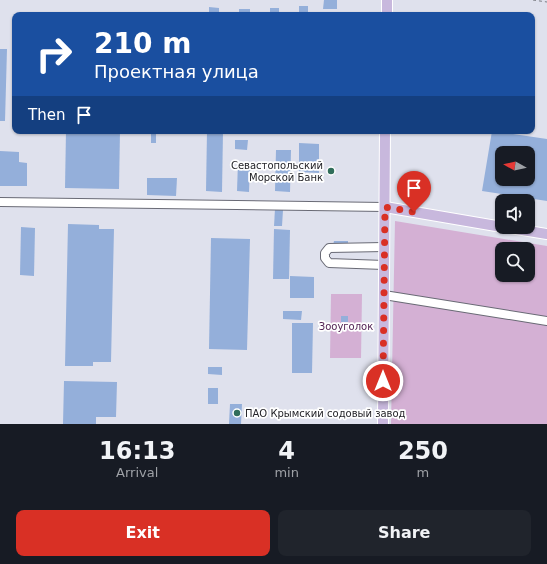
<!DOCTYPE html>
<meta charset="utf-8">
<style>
body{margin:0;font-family:"DejaVu Sans",sans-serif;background:#20242c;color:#f1f3f6;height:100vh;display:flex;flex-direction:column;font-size:15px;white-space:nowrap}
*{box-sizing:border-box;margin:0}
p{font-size:13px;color:#9ea1a6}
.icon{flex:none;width:22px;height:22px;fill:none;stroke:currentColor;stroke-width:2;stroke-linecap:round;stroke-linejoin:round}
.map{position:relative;height:424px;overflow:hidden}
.side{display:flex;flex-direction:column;background:#171b24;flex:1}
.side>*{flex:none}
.hud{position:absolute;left:12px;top:12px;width:523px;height:122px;border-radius:8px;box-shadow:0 1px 3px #0004;background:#1a4fa0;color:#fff;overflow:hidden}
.needle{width:26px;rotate:278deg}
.tools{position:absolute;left:495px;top:146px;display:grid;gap:8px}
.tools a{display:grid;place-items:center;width:40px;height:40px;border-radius:8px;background:#171b24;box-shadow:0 1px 3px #0004;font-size:20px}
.pin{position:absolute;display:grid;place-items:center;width:34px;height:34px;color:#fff;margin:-41px -17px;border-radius:50% 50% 50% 0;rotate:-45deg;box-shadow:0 0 4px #0007}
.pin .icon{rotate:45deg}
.me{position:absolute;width:44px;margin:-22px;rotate:0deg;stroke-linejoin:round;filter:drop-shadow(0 0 3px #0008)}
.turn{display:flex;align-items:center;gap:14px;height:84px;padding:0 16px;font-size:18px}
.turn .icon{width:52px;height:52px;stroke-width:2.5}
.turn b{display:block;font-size:28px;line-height:34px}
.then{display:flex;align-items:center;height:38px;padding:0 16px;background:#0003;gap:8px;font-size:15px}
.eta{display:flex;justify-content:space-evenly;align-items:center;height:68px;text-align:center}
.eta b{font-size:24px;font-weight:700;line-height:28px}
.cta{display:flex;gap:8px;margin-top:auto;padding:8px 16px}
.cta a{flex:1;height:46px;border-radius:8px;background:#d93025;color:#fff;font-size:16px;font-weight:700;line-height:46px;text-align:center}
.cta a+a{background:#20242c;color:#f1f3f6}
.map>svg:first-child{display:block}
.green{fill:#d4b0d4;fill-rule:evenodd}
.building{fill:#94afda;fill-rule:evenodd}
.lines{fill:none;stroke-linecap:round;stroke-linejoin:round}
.minor-casing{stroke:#696a75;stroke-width:10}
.major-casing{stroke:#fff;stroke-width:12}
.path{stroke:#797a82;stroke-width:1;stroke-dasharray:3 3;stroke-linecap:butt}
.minor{stroke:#fff;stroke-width:8}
.major{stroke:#c8b8dd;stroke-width:10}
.route{stroke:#d93025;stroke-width:7;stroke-dasharray:0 12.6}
.poi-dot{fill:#306d5a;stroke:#fff;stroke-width:1.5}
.labels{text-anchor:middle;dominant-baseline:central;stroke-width:3.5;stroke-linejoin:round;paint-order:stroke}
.poi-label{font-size:10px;fill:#232328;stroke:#fff;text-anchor:end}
.park-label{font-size:10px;fill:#512253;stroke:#fff}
</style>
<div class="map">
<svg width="547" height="424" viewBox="0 0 547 424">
<rect width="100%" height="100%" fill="#dfe1ed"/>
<g class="green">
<path d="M395 221 547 246V424H391ZM502 249H528V275H502Z"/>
<path d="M331 294H362L361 358H330Z"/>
</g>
<g class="building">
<path d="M324 0H337V9H323Z"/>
<rect x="299" y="6" width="9" height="9"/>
<path d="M209 7 219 8V15H209Z"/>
<rect x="270" y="8" width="9" height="7"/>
<rect x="239" y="9" width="11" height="6"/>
<path d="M0 49H7L5 121H0Z"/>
<path d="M66 131H120L119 189 65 188Z"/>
<rect x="151" y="131" width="5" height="12"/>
<path d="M207 131H223L222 192 206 191Z"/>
<path d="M492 131 547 139V201L482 191ZM502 153H528V179H502Z"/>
<path d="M235 140H248L247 150 235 149Z"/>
<path d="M299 143 319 144V173L299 172Z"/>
<path d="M276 150H291L290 192 275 191Z"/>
<path d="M0 151 19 152V162L27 163V186H0Z"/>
<path d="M238 162H250L249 192 237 191Z"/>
<path d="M147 178H177L176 196 147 195Z"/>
<path d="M275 209 283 210 282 226H274Z"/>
<path d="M68 224 99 225V229H114L111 362H93V366H65Z"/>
<path d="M21 227 35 228 34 276 20 275Z"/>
<path d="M274 229 290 230 289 279H273Z"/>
<path d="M211 238 250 239 247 350 209 349Z"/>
<path d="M334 241H348V245H333Z"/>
<path d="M290 276 314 277V298H290Z"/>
<path d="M283 311H302L301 320 283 319Z"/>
<rect x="341" y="316" width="7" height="6"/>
<path d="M292 323H313L312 373H292Z"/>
<path d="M208 367H222V375L208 374Z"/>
<path d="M64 381 117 382 116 417H96V424H63Z"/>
<rect x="208" y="388" width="10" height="16"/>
<path d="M230 404H242L241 424H229Z"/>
</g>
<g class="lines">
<g class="minor-casing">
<g id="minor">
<path d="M0 202 385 207"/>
<path d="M384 265 329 263 325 258V253L329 248 384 247"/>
<path d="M384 295 547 321"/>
</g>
</g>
<g class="major-casing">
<g id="major">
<path d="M387 15V0"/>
<path d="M385 207 502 227"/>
<path d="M504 227 547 234"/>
<path d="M383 424 385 131"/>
</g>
</g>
<path class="path" d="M533 0 547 2"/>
<use href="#minor" class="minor"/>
<use href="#major" class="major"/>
</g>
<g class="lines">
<path class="route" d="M383 381 385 207 414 212"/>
</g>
<g class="poi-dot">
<circle cx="331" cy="171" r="4"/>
<circle cx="237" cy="413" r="4"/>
</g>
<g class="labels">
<g class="poi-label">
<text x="323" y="165">Севастопольский<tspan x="323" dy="12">Морской Банк</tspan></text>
<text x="245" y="413" text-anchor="start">ПАО Крымский содовый завод</text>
</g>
<g class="park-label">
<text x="346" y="326">Зооуголок</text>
</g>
</g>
</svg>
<div class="tools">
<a><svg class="needle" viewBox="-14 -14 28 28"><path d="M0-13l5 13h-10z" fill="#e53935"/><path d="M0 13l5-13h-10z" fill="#9ea1a6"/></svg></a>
<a><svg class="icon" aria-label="sound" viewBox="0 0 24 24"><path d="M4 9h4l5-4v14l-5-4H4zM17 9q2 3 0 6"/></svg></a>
<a><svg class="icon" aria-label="search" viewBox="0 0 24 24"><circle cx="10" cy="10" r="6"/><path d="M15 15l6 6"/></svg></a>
</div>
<div class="pin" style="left:414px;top:212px;background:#d93025"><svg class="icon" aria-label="arrive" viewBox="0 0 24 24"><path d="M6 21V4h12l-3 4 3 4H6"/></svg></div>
<svg class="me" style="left:383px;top:381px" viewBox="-20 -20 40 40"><circle r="17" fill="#d93025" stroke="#fff" stroke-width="3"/><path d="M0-11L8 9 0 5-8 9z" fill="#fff"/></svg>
<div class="hud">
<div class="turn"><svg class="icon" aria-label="right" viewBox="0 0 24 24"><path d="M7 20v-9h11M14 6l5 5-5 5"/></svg><div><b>210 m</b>Проектная улица</div></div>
<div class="then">Then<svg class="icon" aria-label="arrive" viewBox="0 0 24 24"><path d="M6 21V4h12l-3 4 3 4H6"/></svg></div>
</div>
</div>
<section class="side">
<div class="eta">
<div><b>16:13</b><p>Arrival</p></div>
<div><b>4</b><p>min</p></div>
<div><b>250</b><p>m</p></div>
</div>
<div class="cta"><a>Exit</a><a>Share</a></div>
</section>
